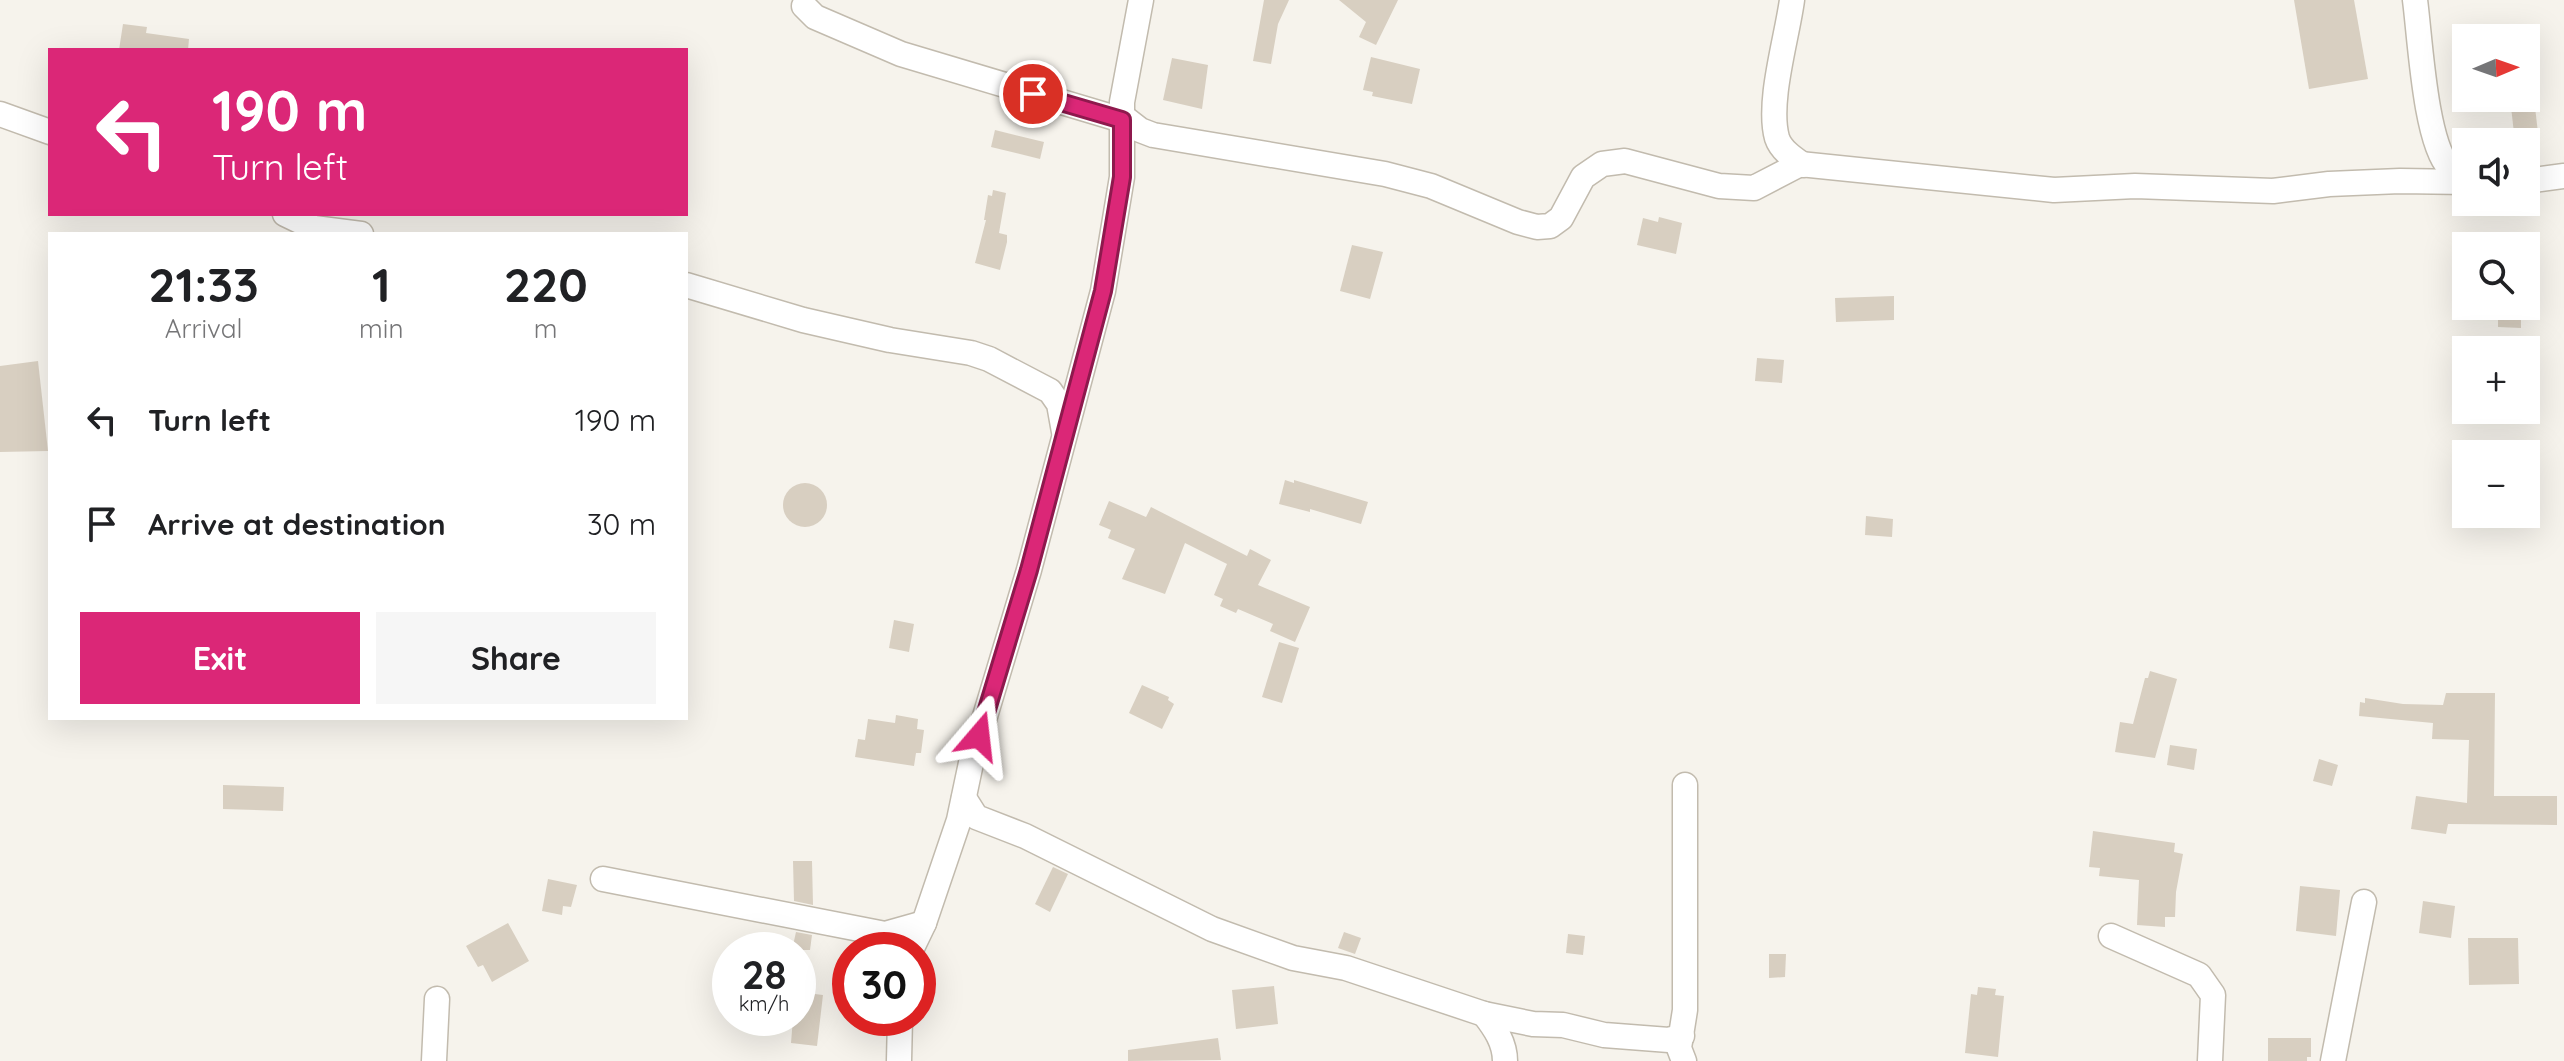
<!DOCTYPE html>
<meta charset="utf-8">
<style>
body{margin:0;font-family:Quicksand,sans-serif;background:#f6f6f6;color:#202124;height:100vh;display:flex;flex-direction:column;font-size:30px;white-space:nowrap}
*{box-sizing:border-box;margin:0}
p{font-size:26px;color:#757577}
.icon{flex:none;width:44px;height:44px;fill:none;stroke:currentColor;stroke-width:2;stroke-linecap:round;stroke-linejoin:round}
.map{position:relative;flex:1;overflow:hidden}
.sheet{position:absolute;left:48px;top:232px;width:640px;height:488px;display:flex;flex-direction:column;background:#fff;border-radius:0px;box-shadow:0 8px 32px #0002}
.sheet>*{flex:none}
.banner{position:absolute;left:48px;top:48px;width:640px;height:168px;border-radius:0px;box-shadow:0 8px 32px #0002;background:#db2777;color:#fff;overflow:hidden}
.needle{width:52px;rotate:88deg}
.buttons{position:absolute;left:2452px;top:24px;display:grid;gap:16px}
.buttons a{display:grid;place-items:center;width:88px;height:88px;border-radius:0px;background:#fff;box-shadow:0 8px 32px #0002;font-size:40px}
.speed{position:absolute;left:712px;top:932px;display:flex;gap:16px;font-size:40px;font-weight:700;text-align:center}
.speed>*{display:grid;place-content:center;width:104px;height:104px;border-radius:50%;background:#fff;box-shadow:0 8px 32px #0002;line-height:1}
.speed small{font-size:20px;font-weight:400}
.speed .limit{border:12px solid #d22;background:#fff;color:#111}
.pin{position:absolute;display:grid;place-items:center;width:68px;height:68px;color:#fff;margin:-34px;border:4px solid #fff;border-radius:50%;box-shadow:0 2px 8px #0007}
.me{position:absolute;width:88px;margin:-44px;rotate:17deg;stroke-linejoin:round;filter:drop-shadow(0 0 6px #0008)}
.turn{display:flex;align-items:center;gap:28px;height:168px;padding:0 32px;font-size:36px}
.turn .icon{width:104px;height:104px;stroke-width:2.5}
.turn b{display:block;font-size:56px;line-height:68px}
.eta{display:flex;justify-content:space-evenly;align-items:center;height:136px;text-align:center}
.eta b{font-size:48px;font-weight:700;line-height:56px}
.button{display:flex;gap:16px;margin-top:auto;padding:16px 32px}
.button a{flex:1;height:92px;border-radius:0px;background:#db2777;color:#fff;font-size:32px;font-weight:700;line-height:92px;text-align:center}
.button a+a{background:#f6f6f6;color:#202124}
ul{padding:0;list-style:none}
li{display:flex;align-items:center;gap:24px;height:104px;padding:0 32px}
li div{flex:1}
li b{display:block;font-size:30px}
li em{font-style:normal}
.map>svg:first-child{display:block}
.building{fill:#d8cfc1}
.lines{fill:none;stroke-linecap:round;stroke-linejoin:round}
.minor-casing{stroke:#c2bbae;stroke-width:27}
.minor{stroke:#fff;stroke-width:24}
.route-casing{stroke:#8e194d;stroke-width:20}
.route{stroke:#db2777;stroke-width:14}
</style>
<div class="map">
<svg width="2564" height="1061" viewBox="0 0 2564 1061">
<rect width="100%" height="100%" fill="#f6f3ec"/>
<g class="building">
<path d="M1264 0H1289L1278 24 1271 64 1253 61Z"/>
<path d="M1339 0H1398L1376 45 1359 37 1366 22Z"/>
<path d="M2294 0H2354L2368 79 2309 89Z"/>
<path d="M123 24 147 27 146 33 189 39 188 50H119Z"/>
<path d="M1371 57 1420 69 1412 104 1372 96 1373 92 1363 90Z"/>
<path d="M1172 58 1208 65 1202 109 1163 100Z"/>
<path d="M2510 98H2534L2539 142H2515Z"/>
<path d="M995 130 1044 142 1040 159 991 147Z"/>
<path d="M993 190 1006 193 999 233 1007 235V242L1000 270 975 263 986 220H984L988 195 992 196Z"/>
<path d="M1659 217 1682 223 1676 254 1637 245 1643 218 1658 222Z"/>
<path d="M1352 245 1383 252 1370 299 1340 291Z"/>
<path d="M1894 296V320L1836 322 1835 298Z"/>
<path d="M2498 310 2521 311V328L2498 327Z"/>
<path d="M1757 358 1784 360 1782 383 1755 381Z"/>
<path d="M38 361 48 451 0 452V366Z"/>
<path d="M1285 480 1294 483V480L1368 502 1361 524 1310 509V512L1279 504Z"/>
<circle cx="805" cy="505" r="22"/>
<path d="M1109 501 1146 517 1151 507 1247 556 1250 549 1271 560 1258 585 1310 607 1295 642 1270 631 1273 624 1238 609 1236 613 1220 606 1223 599 1214 595 1227 564 1185 543 1165 594 1122 579 1135 549 1108 538 1111 530 1099 525Z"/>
<path d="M1866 516 1893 519 1892 537 1865 535Z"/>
<path d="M894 620 914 624 909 652 889 648Z"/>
<path d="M1279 642 1299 648 1282 703 1262 697Z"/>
<path d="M2150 671 2177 679 2155 758 2115 752 2120 722 2133 724 2145 678H2148Z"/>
<path d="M1142 685 1169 697 1168 700 1174 704 1162 729 1129 713Z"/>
<path d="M2446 693H2495L2494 796H2557V825L2448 824 2446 834 2411 829 2416 796 2467 803 2469 740 2432 739 2433 723 2359 716 2360 702 2365 703V698L2403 704 2443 705Z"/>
<path d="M896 715 918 719 917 729 924 730 921 753H916L914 766 855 757 858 739 865 740 868 719 895 723Z"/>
<path d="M2170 745 2197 749 2194 770 2167 765Z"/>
<path d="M2319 759 2338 765 2332 786 2313 781Z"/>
<path d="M223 785 284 787 283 811 223 809Z"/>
<path d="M2093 831 2175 843 2174 852 2183 854 2176 892 2175 917H2165V927L2137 925 2139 880 2099 876 2100 868 2089 867Z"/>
<path d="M793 861H812L813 905 794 901Z"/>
<path d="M1053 867 1068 874 1050 912 1035 904Z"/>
<path d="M548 879 577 885 571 907 563 906 562 915 542 911Z"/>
<path d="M2300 886 2340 890 2336 936 2296 931Z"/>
<path d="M2423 901 2455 906 2451 938 2419 933Z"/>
<path d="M508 923 529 961 492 982 483 965 478 967 466 946Z"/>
<path d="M796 932 812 935 810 950H792Z"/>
<path d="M1344 932 1361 938 1355 954 1338 948Z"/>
<path d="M1568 934 1585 936 1583 955 1566 953Z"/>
<path d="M2468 938H2518L2519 984 2469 985Z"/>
<path d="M1769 954H1786L1785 977 1769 978Z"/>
<path d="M1274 986 1278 1024 1236 1029 1232 990Z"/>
<path d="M1978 987 1996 989 1995 995 2004 996 1998 1057 1965 1053 1971 994 1977 995Z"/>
<path d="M798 992 823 995 817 1046 791 1043 793 1018H798Z"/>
<path d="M1218 1038 1221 1060 1128 1061V1050Z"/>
<path d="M2268 1038H2311V1057H2307V1061H2268Z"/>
</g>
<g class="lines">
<g class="minor-casing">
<g id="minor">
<path d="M1792 0C1787 38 1767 102 1777 138 1781 150 1793 158 1803 165"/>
<path d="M2415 0C2420 37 2425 142 2449 167 2453 171 2461 174 2466 176"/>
<path d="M804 6 815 17 901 54 1122 120"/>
<path d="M0 114 50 132"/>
<path d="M1122 116 1140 130 1153 135 1385 174 1431 186 1518 222 1537 227 1550 226 1561 218 1583 177 1602 164 1625 161 1719 186 1754 188 1800 164 2054 190 2135 186 2273 191 2329 184 2400 181 2466 182"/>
<path d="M2526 181 2564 176"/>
<path d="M285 214 314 228 361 234"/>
<path d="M686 285 803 320 890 340 971 353 989 359 1050 391 1059 404 1064 432"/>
<path d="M964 798 976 817 1025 836 1212 929 1293 958 1346 968 1484 1014 1533 1024 1563 1025 1604 1035 1669 1040 1682 1036"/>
<path d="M603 879 885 934 924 923"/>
<path d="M2111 936 2199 975 2213 995 2210 1061"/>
<path d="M911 950 924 923 959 820 971 763 1029 570 1103 291 1122 177V102L1141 0"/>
<path d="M1484 1014C1495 1028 1505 1043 1505 1061"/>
<path d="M434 1061 437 999"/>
<path d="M899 1061 900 1018"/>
<path d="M1684 1061 1679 1048 1685 1010V785"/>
<path d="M2333 1061 2364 902"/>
</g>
</g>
<use href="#minor" class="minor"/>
</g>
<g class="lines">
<g class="route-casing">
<path id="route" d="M979 736 1029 570 1103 291 1122 177V120L1033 94"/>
</g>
<use href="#route" class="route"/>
</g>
</svg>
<div class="buttons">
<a><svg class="needle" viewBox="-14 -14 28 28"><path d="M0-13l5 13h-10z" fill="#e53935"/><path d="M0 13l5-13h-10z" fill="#757577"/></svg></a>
<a><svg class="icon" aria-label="sound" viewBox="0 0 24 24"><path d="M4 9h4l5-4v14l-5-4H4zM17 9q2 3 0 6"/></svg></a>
<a><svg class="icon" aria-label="search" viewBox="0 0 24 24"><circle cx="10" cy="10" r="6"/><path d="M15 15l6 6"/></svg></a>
<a>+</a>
<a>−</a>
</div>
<div class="speed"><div>28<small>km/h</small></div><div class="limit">30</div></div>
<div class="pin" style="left:1033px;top:94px;background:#d93025"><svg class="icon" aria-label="arrive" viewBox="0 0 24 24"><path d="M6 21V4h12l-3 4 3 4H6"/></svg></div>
<svg class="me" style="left:979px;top:736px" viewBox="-20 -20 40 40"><path d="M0-17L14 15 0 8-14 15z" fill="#db2777" stroke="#fff" stroke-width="4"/></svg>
<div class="banner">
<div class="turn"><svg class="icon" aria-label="left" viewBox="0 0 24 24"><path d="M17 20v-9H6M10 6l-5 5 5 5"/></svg><div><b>190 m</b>Turn left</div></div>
</div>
<section class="sheet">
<div class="eta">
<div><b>21:33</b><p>Arrival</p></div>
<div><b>1</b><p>min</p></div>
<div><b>220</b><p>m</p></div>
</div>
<ul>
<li><svg class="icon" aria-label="left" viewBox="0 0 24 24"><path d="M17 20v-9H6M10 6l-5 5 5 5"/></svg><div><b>Turn left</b></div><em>190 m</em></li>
<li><svg class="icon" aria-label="arrive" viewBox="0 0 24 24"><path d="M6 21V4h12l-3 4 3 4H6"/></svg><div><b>Arrive at destination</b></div><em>30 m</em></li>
</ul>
<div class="button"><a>Exit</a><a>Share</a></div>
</section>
</div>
